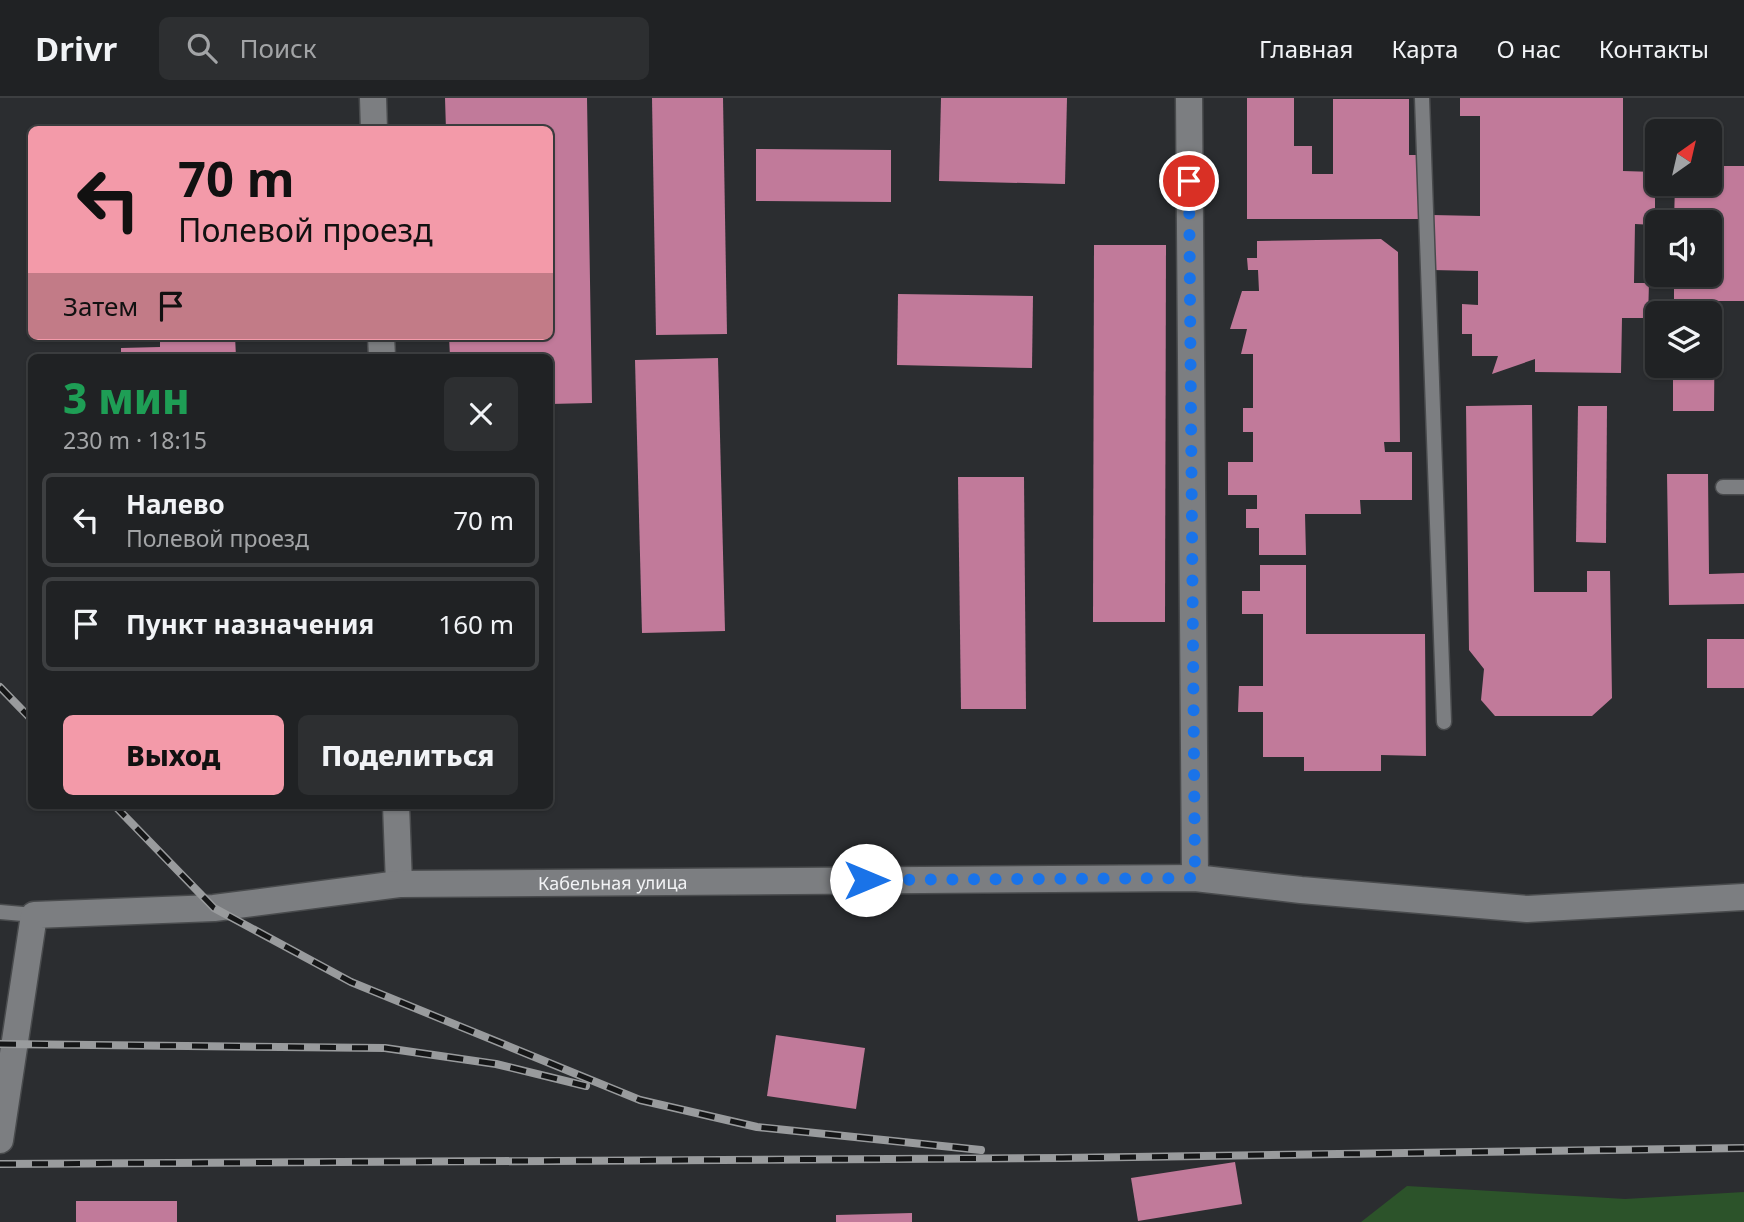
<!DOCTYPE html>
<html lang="ru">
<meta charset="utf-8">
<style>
body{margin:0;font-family:"Noto Sans",sans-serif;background:#2d2f31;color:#f1f3f6;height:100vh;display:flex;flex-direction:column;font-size:26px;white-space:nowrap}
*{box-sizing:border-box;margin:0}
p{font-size:23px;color:#a2a4a6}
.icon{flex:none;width:38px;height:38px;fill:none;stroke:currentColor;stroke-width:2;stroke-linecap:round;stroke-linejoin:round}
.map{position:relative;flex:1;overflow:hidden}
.details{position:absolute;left:28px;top:256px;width:525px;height:455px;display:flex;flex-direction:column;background:#202224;border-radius:10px;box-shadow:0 2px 5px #0004,0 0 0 2px #3d3f41}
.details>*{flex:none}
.top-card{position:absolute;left:28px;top:28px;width:525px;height:214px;border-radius:10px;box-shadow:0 2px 5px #0004,0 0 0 2px #3d3f41;background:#f39aa9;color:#111;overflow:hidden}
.needle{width:46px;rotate:34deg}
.fabs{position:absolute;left:1645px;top:21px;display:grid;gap:14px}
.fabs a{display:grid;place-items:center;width:77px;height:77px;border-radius:10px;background:#202224;box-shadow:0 2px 5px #0004,0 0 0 2px #3d3f41;font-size:35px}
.pin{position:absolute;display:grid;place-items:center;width:60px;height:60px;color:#fff;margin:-30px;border:4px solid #fff;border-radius:50%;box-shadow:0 2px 7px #0007}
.me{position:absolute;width:77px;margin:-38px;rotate:90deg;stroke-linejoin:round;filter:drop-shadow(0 0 5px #0008)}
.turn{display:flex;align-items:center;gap:24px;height:147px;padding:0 35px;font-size:32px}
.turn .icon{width:91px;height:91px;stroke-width:2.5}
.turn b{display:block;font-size:49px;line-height:60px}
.then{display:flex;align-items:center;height:66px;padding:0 35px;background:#0003;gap:14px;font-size:26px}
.round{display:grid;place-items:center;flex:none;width:74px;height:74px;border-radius:10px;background:#2d2f31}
.headline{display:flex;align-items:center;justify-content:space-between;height:119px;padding:0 35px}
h1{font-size:42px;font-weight:800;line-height:52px;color:#1e9e55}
.cta{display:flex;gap:14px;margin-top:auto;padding:14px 35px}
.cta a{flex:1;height:80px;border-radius:10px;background:#f39aa9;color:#111;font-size:28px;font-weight:800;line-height:80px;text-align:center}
.cta a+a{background:#2d2f31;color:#f1f3f6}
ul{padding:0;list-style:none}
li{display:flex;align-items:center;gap:21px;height:94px;margin:0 14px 10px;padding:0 21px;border:4px solid #3d3f41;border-radius:10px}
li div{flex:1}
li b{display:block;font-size:26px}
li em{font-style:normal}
header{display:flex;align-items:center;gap:42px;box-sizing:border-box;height:98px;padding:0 35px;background:#202224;border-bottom:2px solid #3d3f41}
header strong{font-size:33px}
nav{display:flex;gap:38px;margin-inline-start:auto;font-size:24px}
.search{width:490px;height:63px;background:#2d2f31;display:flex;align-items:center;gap:18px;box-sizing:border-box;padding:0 24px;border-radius:10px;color:#a2a4a6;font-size:26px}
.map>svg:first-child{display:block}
.green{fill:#2c532a}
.building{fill:#c17a9a}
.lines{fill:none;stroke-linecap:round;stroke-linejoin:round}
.lane-casing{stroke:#494b4d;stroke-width:17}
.street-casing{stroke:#494b4d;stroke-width:29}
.lane{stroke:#7c7e81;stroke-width:14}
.street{stroke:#7c7e81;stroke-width:26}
.rail-casing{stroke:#999b9d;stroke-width:8}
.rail{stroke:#151617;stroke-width:5;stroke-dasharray:16;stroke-linecap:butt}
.route{stroke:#1a73e8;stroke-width:12;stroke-dasharray:0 21.6}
.labels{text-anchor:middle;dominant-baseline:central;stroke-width:7;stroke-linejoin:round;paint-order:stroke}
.street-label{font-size:18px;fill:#f2f3f5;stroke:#151617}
</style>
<header>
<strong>Drivr</strong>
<div class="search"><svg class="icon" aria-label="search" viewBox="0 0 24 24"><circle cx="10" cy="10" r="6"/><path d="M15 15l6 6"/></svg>Поиск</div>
<nav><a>Главная</a><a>Карта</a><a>О нас</a><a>Контакты</a></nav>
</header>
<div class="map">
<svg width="1744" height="1124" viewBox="0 0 1744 1124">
<rect width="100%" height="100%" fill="#2b2d30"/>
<path class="green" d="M1407 1088 1625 1101 1744 1094V1124H1361Z"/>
<g class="building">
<path d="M445 0H587L592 305 550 306V259H450L449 238H550V32H446Z"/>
<path d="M652 0H723L727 236 656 237Z"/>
<path d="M941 0H1067L1065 86 939 83Z"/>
<path d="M1247 0H1294V48H1312V76H1333V1H1409V57H1419V121H1247Z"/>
<path d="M1460 0H1623V73L1655 74V127L1635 126 1634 185H1649L1648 220H1622L1621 275 1535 274V261L1492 276 1498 258H1472V236H1462V206L1478 207V173L1432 172V117L1480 118V18H1460Z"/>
<path d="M756 51 891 52V104L756 103Z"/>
<path d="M1710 68H1744V203H1715L1714 313H1673V268H1710V215H1674V177H1710V124H1674L1675 86H1710Z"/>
<path d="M1381 141 1398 154 1400 344H1384L1385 354H1412V402H1360L1361 416H1305L1306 457H1259V430H1246V411H1257V397H1228V364H1253V334H1243V310H1253V256H1241L1247 231H1230L1242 193H1259L1258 172H1248L1247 160H1257V143Z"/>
<path d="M1094 147H1166L1165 524H1093Z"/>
<path d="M898 196 1033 198 1032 270 897 267Z"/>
<path d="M160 238H235L236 259H121V250L160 249Z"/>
<path d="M718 260 725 533 642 535 635 262Z"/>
<path d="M1532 307 1534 494H1587V473H1610L1612 600 1592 618H1495L1481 602 1484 571 1469 552 1466 308Z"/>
<path d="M1578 308H1607L1606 445 1576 444Z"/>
<path d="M1667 376H1708L1709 476 1744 475V506L1669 507Z"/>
<path d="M958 379H1024L1026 611H961Z"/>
<path d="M1260 467H1306V536H1425L1426 658 1381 657V673H1304V659H1263V614H1238L1239 588H1263V516H1242V493H1260Z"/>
<rect x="1707" y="541" width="37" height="49"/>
<path d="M776 937 865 950 856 1011 767 998Z"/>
<path d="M1235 1064 1242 1106 1138 1123 1131 1080Z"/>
<rect x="76" y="1103" width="101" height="21"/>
<path d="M912 1115V1124H836V1117Z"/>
</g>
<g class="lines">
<g class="lane-casing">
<g id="lane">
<path d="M1422 0 1444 624"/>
<path d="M1723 389H1744"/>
<path d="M0 814 34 817"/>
</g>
</g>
<g class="street-casing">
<g id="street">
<path d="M373 0 374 32"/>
<path d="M1189 0 1195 780"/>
<path d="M381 238 382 259"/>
<path d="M396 707 399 786"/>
<path id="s1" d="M0 1042 34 817 214 810 399 786 1195 780 1301 792 1527 811 1744 799"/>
</g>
</g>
<use href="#lane" class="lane"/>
<use href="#street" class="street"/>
<g class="rail-casing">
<g id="rail">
<path d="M0 589 32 622"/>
<path d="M114 707 214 810 351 884 640 1002 757 1029 981 1052"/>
<path d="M0 946 385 950 496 966 586 988"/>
<path d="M0 1066 1062 1060 1744 1050"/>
</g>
</g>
<use href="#rail" class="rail"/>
</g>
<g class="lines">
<path class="route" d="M866 782 1195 780 1189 83"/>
</g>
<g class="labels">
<g class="street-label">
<text stroke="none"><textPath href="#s1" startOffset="808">Кабельная улица</textPath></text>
</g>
</g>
</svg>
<div class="fabs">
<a><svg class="needle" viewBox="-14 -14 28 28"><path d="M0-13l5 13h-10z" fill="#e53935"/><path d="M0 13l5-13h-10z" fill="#a2a4a6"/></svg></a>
<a><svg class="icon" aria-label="sound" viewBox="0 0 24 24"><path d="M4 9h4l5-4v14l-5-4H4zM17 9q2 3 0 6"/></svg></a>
<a><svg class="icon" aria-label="layers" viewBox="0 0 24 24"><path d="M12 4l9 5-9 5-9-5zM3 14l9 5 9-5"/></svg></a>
</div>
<div class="pin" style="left:1189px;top:83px;background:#d93025"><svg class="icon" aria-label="arrive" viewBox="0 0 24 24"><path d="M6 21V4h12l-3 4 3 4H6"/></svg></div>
<svg class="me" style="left:866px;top:782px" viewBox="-20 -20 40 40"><circle r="19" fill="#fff"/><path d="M0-13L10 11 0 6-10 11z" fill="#1a73e8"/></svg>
<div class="top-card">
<div class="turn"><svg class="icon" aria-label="left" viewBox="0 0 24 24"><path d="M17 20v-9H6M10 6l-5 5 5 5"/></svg><div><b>70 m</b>Полевой проезд</div></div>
<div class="then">Затем<svg class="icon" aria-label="arrive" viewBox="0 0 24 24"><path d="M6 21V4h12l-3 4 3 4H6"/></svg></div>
</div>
<section class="details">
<div class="headline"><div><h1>3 мин</h1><p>230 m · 18:15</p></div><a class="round"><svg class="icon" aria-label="close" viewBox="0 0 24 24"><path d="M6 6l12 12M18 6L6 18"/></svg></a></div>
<ul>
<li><svg class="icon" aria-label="left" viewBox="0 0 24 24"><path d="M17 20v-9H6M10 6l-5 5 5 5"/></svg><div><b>Налево</b><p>Полевой проезд</p></div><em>70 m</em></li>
<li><svg class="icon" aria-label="arrive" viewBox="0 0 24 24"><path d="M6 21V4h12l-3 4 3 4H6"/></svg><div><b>Пункт назначения</b></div><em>160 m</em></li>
</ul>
<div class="cta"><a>Выход</a><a>Поделиться</a></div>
</section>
</div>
